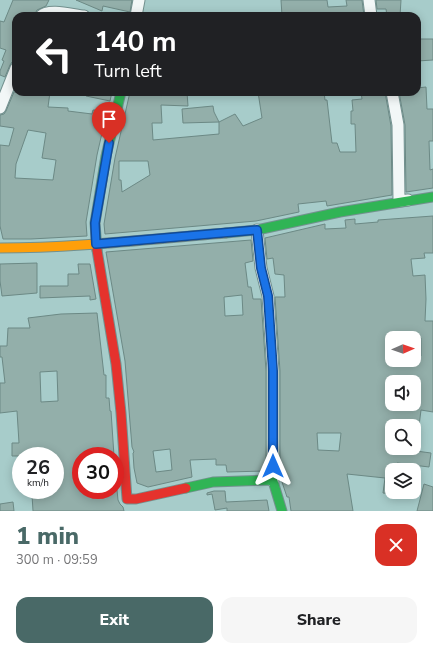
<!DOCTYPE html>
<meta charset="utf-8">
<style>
body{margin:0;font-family:"Nunito Sans",sans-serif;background:#f6f6f6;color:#202124;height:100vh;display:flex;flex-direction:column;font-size:15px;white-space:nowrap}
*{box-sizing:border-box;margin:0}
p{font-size:13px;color:#757577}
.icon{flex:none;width:22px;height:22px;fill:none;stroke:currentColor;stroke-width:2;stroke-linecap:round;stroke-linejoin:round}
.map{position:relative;height:511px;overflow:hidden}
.sheet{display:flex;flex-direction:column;background:#fff;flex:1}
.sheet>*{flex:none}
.hud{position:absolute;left:12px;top:12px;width:409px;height:84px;border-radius:12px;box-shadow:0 2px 10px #0003;background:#202124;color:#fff;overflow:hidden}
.needle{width:26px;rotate:88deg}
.buttons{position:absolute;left:385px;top:331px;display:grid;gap:8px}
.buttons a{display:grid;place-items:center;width:36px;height:36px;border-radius:8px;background:#fff;box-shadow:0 2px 10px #0003;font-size:20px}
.speed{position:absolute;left:12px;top:447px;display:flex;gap:8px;font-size:20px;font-weight:700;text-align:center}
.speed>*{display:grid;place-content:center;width:52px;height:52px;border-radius:50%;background:#fff;box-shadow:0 2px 10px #0003;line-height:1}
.speed small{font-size:10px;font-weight:400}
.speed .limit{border:6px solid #d22;background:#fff;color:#111}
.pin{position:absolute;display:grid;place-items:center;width:34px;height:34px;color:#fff;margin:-41px -17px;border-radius:50% 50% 50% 0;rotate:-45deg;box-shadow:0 0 4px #0007}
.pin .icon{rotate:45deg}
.me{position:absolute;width:44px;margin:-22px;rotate:0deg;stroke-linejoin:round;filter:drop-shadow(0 0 3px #0008)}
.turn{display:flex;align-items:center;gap:14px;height:84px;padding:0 16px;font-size:18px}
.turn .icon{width:52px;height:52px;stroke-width:2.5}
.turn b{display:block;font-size:28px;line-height:34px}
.round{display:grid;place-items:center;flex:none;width:42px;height:42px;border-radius:12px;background:#f6f6f6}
.headline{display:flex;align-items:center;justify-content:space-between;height:68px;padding:0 16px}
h1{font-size:24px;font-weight:800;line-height:30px;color:#496967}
.primary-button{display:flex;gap:8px;margin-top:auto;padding:8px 16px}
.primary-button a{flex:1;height:46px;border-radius:12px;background:#496967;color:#fff;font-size:16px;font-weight:800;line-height:46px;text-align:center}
.primary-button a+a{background:#f6f6f6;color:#202124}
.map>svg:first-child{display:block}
.building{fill:#93afaa;stroke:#6c8985;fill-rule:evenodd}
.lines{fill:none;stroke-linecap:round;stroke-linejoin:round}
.street-casing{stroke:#73918f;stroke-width:13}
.fast-casing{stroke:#73918f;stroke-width:11}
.slow-casing{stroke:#73918f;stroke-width:11}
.jam-casing{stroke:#73918f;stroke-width:11}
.street{stroke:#f2f7f7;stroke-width:11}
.fast{stroke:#30b455;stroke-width:9}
.slow{stroke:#ff9f0a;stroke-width:9}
.jam{stroke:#e5322d;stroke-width:9}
.route-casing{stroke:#114b97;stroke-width:10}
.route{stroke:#1a73e8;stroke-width:7}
</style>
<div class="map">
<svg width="433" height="511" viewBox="0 0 433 511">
<rect width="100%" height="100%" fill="#a7ccca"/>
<g class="building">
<path d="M13 0H49L46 6 37 10 34 16H16V61L12 62 10 65 5 77 0 75V71L4 61 2 60 6 50 0 48V21L4 22Z"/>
<path d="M76 0H132L130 12 103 6 102 11Z"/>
<path d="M281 0H327L328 7 347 6 346 0H362L364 16H345V15L312 16V14L298 16H282Z"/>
<path d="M376 0H401L400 16H387L386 9H377Z"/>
<path d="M417 39H433V60L417 61Z"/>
<path d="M426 87 427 109H433V141H429L430 170 433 169V188L406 192 405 125 399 92H417V88Z"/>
<path d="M14 92H50L48 107 68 108V111L92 114 93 110 107 111 97 155 86 222 87 236 31 239H3L0 226V145L9 146 14 128 0 126V115L4 114 6 111ZM28 130 46 133 42 158 56 160 53 180 15 178 16 164Z"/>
<path d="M86 92H112L110 101 86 96Z"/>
<path d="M130 92H187L188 106 161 105 162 123H152L153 140 219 134V122L183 123 182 109 213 106 214 112 219 122 235 114 243 126 262 118 258 92H324L325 100H327L332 143H337L340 152H356L355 124H351V111H353L352 100 362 99 361 92H385L391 126 392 195 327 206 326 201 298 204 299 212 256 221 105 234 104 224 115 158ZM119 161H148L150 175 122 192 121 180H119Z"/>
<path d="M433 216V253H424L425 258 411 259 413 276 425 275 426 299 425 321H433V412L421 410 419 426H392V448H416V451L431 453 429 467 397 463V470H392V494L383 493 385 478 347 474 353 511H291L289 497H287L280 476V371L275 297H285L284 275 275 274 273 258 267 259 265 238 325 224V229L346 228 345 220 355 219V224L378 222V220ZM388 338H421V356H414V360H392V357H389ZM392 382H414V404H392ZM317 433H341L339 451 318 450Z"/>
<path d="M251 240 253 261 245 263 248 287H251L253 299H261L266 371V471L227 472 226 465H216V459L190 460 192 477 148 487 137 483 134 468 133 453 134 452 132 447 125 361 106 252ZM242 295 243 315 225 316 224 297ZM170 449 172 470 156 472 153 451Z"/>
<path d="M37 263V293L2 296 0 281V264Z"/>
<path d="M78 264H90L96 299 90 300V296L40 298V286H68V274H79Z"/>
<path d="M97 313 104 375H106V398H109L110 411H111L114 456H79L80 488 81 490H117L118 500 120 504 123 507 124 511H33L32 495 42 494V490H55V456H12V443H19L17 411 0 413V383H5L2 357H0V346H7L8 328H30L28 318 61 314ZM57 371 58 401 41 402 40 372Z"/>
<path d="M424 484 433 487V511H417Z"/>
<path d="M214 491H225L226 502 267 500 269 511H227V508L215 510 212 494 207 495V493Z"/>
<path d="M13 502 14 511H0V504Z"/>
</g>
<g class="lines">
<g class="street-casing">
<g id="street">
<path d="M369 0 371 16"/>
<path d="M41 16C49 8 73 15 84 16"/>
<path d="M136 16 139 0"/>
<path d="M392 92 398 125 399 201 408 200"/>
<path d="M0 108 16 68"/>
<path d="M257 230 261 268 268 296 273 371V481"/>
</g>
</g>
<g class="fast-casing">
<g id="fast">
<path d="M226 233 257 230 340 212 433 197"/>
<path d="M97 250 95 223 106 156 121 92"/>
<path d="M186 488 213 482 268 480 273 481 282 511"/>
</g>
</g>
<g class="slow-casing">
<path id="slow" d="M0 248C75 248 151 239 226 233"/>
</g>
<g class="jam-casing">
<path id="jam" d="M97 250 116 364 121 413 127 499H136L186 488"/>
</g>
<use href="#street" class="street"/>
<use href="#fast" class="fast"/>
<use href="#slow" class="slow"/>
<use href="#jam" class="jam"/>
</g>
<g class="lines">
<g class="route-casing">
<path id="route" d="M109 143 95 223 96 244 257 230 261 268 268 296 273 371V466"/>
</g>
<use href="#route" class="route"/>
</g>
</svg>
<div class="buttons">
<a><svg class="needle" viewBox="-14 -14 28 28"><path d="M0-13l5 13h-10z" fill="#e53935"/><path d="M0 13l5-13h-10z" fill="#757577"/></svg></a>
<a><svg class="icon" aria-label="sound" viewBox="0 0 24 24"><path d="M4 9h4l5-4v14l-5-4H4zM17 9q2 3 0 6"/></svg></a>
<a><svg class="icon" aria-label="search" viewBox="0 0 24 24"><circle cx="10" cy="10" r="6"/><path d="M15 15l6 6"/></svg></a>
<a><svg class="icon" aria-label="layers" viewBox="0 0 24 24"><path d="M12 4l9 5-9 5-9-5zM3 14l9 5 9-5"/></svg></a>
</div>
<div class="speed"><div>26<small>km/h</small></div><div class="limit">30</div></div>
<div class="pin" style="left:109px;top:143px;background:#d93025"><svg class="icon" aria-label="arrive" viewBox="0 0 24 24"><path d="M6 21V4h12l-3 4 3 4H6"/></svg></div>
<svg class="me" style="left:273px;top:466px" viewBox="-20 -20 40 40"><path d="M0-17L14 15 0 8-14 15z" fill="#1a73e8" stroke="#fff" stroke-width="4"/></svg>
<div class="hud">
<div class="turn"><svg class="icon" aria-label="left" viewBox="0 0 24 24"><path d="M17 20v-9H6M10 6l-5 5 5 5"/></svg><div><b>140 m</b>Turn left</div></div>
</div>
</div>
<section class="sheet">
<div class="headline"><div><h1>1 min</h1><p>300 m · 09:59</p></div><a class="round" style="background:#d93025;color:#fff"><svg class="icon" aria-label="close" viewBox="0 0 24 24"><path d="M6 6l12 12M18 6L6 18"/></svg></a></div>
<div class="primary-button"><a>Exit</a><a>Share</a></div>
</section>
